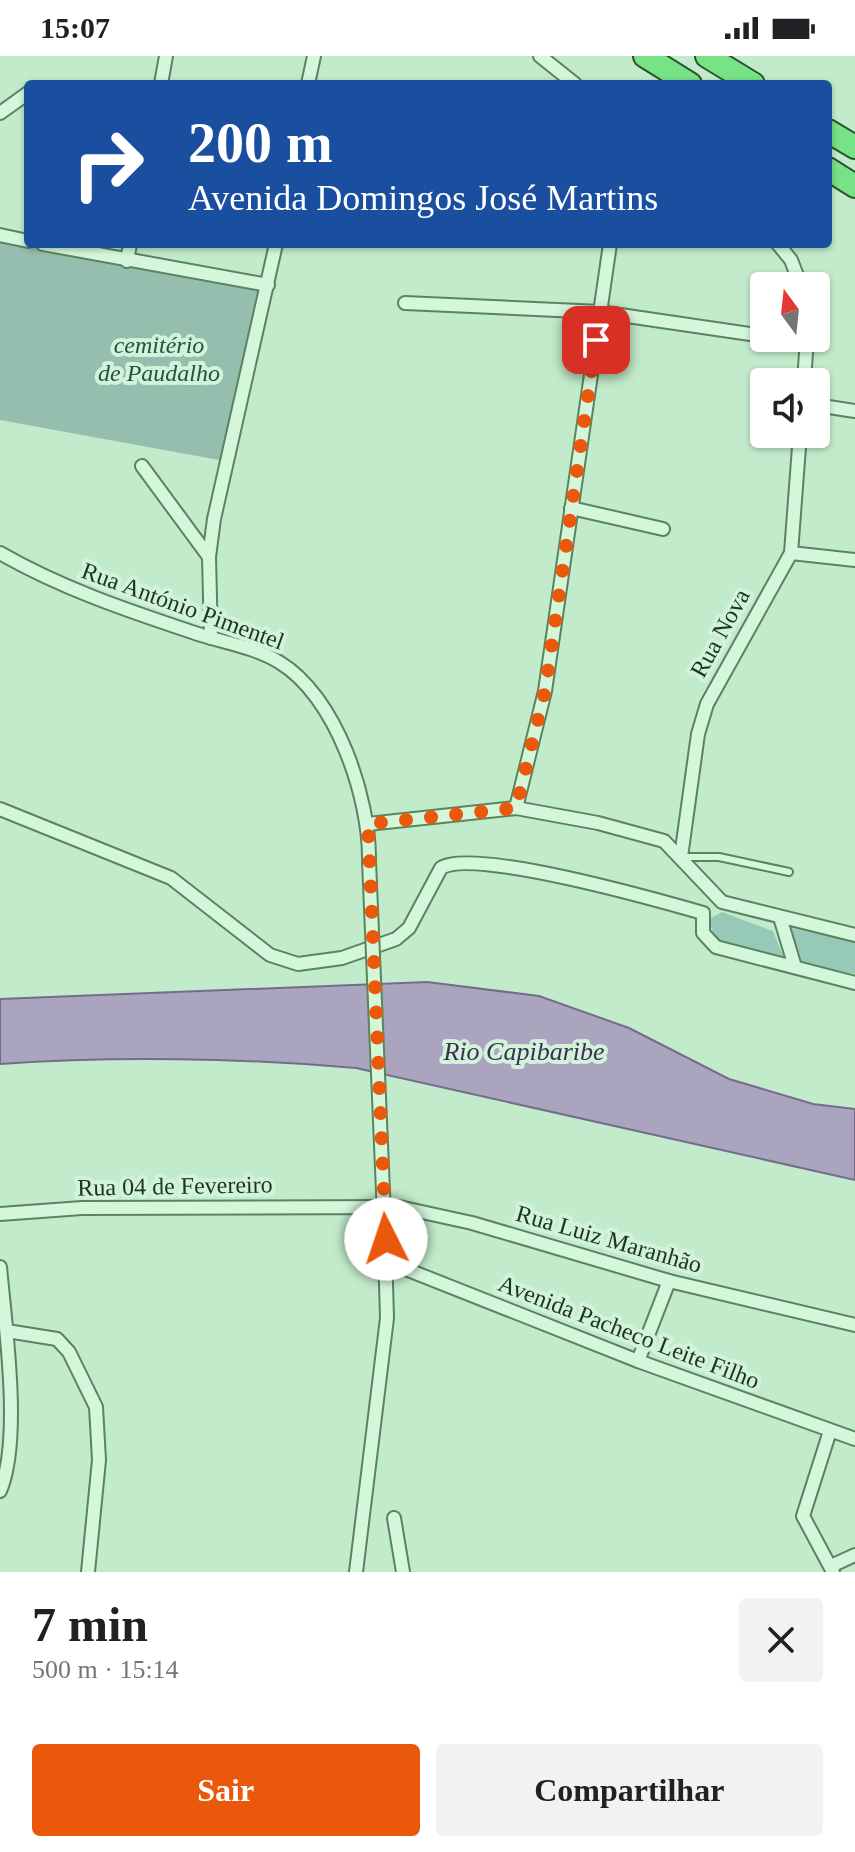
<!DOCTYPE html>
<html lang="pt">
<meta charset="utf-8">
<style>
body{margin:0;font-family:Georgia,serif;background:#f2f2f2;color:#202124;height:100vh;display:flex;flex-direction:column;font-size:30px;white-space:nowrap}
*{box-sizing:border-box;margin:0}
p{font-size:26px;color:#757577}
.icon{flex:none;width:44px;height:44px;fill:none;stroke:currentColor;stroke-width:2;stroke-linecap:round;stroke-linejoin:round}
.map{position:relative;height:1516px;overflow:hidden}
.details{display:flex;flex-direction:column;background:#fff;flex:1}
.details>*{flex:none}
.hud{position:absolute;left:24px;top:24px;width:808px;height:168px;border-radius:8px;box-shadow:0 2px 6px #0004;background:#1a4fa0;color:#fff;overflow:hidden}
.needle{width:52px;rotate:345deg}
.buttons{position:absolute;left:750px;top:216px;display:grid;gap:16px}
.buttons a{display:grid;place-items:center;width:80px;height:80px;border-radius:8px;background:#fff;box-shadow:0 2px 6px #0004;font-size:40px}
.pin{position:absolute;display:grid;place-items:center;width:68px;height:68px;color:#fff;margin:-34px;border-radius:16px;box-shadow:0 4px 12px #0006}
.me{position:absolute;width:88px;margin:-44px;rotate:356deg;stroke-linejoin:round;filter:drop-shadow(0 0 6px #0008)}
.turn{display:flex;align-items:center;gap:28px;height:168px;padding:0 32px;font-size:36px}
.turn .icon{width:104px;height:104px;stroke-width:2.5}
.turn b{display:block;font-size:56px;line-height:68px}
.round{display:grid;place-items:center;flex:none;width:84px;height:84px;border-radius:8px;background:#f2f2f2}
.summary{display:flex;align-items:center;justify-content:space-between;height:136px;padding:0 32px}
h1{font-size:48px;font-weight:800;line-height:60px}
.primary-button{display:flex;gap:16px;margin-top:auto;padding:16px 32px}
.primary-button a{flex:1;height:92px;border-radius:8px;background:#ea580c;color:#fff;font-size:32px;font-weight:800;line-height:92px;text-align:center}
.primary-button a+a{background:#f2f2f2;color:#202124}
.status{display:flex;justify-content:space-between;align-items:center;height:56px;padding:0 40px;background:#fff;direction:ltr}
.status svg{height:22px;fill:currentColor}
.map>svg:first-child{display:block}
.green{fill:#96c9b7}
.cemetery{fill:#95beaf}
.water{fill:#aaa4be;stroke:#756c8b;stroke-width:2}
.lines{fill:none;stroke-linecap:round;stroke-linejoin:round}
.service-casing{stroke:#5a845d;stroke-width:10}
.minor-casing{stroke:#5a845d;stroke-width:16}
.trunk-casing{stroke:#2e522e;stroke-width:26}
.service{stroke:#d4f7dc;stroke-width:6}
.minor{stroke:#d4f7dc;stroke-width:12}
.trunk{stroke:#78e287;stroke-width:22}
.minor-bridge-casing{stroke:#5a845d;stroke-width:16;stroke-linecap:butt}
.minor-bridge{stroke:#d4f7dc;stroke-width:12}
.route{stroke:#ea580c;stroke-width:14;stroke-dasharray:0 25.2}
.labels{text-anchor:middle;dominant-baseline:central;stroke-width:8;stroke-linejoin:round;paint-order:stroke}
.park-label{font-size:24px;font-style:italic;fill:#255046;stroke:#d1f3d9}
.street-label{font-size:24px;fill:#1e341e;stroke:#d1f3d9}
.water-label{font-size:26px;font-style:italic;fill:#3f2e53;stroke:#d1f3d9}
</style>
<div class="status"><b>15:07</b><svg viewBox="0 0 49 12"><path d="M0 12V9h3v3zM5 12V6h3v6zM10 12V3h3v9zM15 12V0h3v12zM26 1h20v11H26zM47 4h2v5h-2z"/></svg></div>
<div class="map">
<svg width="855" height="1516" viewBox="0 0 855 1516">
<rect width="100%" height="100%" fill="#c2ebcb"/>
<g class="green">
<path d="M722 856 773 875 783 900 778 903 717 891 709 863Z"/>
<path d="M791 872 855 886V918L802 907Z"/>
</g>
<path class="cemetery" d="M0 185 266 230 230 406 0 364Z"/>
<path class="water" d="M427 926 539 940 629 972 729 1023 813 1048 855 1053V1124L356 1012C243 1002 113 1000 0 1008V943Z"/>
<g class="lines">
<g class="service-casing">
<path id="service" d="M683 801H719L789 816"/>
</g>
<g class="minor-casing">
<g id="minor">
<path d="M540 0 575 28"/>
<path d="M161 28 166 0"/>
<path d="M308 28 314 0"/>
<path d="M0 57 28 37"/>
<path d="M0 179 28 185"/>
<path d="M43 188 268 229"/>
<path d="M778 188 791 204 801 230"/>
<path d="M127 205 130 188"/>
<path d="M405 247 600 256 764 280"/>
<path d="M781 282 807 286"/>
<path d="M804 326 807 282"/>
<path d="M816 349 855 355"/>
<path d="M142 410 209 501"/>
<path d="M571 452 663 473"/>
<path d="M0 497C61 532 126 554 192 576 220 586 253 590 279 606 336 640 370 742 369 805"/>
<path d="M791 497 855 504"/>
<path d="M211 582 209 501 214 463 276 188"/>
<path d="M516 752 545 635 610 188"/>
<path d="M0 753 171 822 270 899 298 908 342 902 396 883 409 872 441 812C472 791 661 845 703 857V877L716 891 855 927"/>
<path d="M368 768 516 752 598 767 664 785 722 846 855 879"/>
<path d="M681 801 698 678 707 648 791 497 800 378"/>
<path d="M780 861 795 911"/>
<path d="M0 1158 82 1152 399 1151 472 1167 669 1225 855 1269"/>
<path d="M388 1206 638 1305 855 1383"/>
<path d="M0 1211C5 1268 22 1383 0 1435"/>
<path d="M7 1275 57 1283 69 1296 96 1351 99 1404 88 1516"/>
<path d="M638 1305 669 1225"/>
<path d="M830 1375 803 1460 833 1516"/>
<path d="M394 1462 403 1516"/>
<path d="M831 1510 855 1499"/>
<path d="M356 1516 387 1262 384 1159"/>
</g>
</g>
<g class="trunk-casing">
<g id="trunk">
<path d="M645 0 690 28"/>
<path d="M707 0 753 28"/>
<path d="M828 75 855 91"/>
<path d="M828 113 855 130"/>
</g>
</g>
<use href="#service" class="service"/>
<use href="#minor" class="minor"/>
<use href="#trunk" class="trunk"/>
<g class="minor-bridge-casing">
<path id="minor-bridge" d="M369 805 384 1159"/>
</g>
<use href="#minor-bridge" class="minor-bridge"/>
</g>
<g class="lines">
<path class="route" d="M386 1183 368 768 516 752 545 635 596 284"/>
</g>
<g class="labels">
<g class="park-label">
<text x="159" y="289">cemitério<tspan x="159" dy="28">de Paudalho</tspan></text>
</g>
<g class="street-label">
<text transform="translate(183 550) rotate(20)">Rua António Pimentel</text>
<text transform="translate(720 577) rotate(-61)">Rua Nova</text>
<text transform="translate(175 1130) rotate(-1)">Rua 04 de Fevereiro</text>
<text transform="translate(609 1183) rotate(16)">Rua Luiz Maranhão</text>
<text transform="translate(629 1276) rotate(21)">Avenida Pacheco Leite Filho</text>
</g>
<g class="water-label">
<text x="524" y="995">Rio Capibaribe</text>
</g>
</g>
</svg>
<div class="buttons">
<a><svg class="needle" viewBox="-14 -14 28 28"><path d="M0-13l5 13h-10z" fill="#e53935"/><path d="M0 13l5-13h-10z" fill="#757577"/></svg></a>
<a><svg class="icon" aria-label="sound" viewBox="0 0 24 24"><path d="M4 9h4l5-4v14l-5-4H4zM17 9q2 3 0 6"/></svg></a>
</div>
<div class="pin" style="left:596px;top:284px;background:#d93025"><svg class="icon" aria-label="arrive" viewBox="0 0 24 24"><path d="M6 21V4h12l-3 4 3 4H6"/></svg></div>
<svg class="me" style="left:386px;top:1183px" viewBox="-20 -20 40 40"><circle r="19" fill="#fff"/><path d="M0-13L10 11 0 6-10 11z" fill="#ea580c"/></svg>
<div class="hud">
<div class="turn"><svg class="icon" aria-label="right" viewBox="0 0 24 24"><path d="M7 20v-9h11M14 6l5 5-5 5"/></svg><div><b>200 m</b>Avenida Domingos José Martins</div></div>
</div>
</div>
<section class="details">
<div class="summary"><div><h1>7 min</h1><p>500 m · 15:14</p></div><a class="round"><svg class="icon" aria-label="close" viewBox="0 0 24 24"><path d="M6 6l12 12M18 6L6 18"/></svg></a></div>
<div class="primary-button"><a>Sair</a><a>Compartilhar</a></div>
</section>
